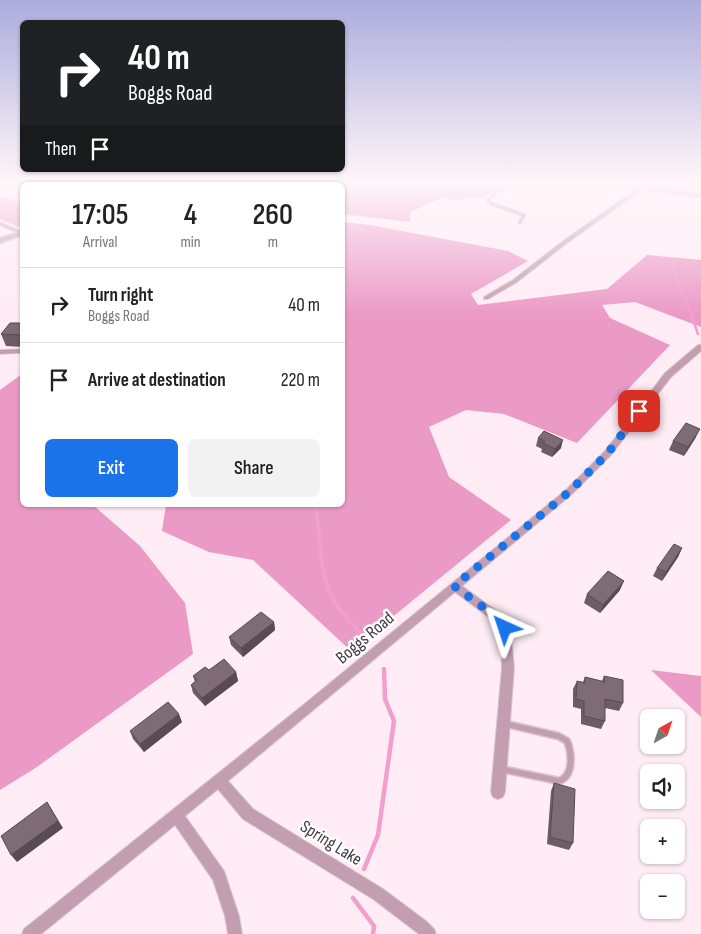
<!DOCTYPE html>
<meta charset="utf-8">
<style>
body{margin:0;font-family:"Sofia Sans Condensed",sans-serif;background:#f2f2f2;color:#222;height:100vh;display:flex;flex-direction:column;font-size:19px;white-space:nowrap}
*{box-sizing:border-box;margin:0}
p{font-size:16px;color:#767676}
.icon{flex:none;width:28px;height:28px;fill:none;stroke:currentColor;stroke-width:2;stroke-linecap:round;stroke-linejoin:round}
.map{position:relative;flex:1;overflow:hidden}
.details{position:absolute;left:20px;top:182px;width:325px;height:325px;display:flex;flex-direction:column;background:#fff;border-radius:8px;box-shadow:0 1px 4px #0004}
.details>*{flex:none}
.top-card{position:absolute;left:20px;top:20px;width:325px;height:152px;border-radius:8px;box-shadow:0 1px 4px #0004;background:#202124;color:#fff;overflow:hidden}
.needle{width:32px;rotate:40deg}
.buttons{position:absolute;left:640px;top:709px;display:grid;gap:10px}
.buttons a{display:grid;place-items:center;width:45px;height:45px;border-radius:8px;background:#fff;box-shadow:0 1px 4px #0004;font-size:25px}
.pin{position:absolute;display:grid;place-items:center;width:42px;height:42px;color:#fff;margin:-21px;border-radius:10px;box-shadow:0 2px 8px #0006}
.me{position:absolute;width:55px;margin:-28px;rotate:318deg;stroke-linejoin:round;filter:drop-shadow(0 0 4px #0008)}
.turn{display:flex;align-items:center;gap:18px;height:105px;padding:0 25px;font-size:22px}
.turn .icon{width:65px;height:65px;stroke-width:2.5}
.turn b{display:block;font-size:35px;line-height:42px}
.then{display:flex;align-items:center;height:48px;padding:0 25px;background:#0003;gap:10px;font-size:19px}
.eta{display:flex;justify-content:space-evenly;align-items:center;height:85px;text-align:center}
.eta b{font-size:30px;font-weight:600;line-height:35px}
.primary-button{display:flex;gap:10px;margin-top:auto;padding:10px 25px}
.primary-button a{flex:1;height:58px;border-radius:8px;background:#1a73e8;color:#fff;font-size:20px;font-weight:600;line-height:58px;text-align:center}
.primary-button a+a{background:#f2f2f2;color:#222}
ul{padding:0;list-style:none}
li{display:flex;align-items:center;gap:15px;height:75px;padding:0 25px;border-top:1px solid #e0e0e0}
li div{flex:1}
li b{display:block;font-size:19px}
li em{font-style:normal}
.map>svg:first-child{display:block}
.forest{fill:#eb9ac6}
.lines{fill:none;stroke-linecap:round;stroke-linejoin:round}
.stream-far3{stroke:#f19fcb;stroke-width:2}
.stream-far2{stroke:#f19fcb;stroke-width:2.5}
.stream-far1{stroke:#f19fcb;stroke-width:4}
.stream{stroke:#f19fcb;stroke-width:4.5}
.service-far2-casing{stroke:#d9c8d0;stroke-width:5}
.service-far1-casing{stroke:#d9c8d0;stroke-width:5.5}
.service-casing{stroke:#d9c8d0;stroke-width:9}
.minor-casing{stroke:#d9c8d0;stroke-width:2}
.tertiary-casing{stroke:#d9c8d0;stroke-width:3}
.service-far2{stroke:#c39eb1;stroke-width:3}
.service-far1{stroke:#c39eb1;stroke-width:4}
.service{stroke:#c39eb1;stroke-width:6}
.minor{fill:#c39eb1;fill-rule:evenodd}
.tertiary{fill:#c39eb1;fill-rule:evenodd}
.wall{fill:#6d5c65}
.shaded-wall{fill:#594b52}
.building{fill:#7f6b75;stroke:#594b52}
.route{stroke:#1a73e8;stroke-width:9;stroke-dasharray:0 16.2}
.labels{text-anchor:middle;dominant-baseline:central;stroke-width:5;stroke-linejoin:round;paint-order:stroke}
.near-street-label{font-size:18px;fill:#42393e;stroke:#fff}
</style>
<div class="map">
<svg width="701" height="934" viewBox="0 0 701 934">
<rect width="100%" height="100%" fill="#ffecf5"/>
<g class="forest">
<path d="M209 184H504L480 199 469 197 460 200 441 198 411 212 410 222 343 214 342 185Z"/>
<path d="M0 197 22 202V225L18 227 0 219Z"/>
<path d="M343 222 370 225 508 251 528 261 471 294 478 305 607 289 647 255 701 260V327L635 302 602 305 610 318 670 345 577 443 504 414 466 410 429 427 449 477 511 520 351 651 253 560 209 552 162 531 166 505H342Z"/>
<path d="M22 374V505H93L140 546 185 603 193 654 37 767 0 790V390Z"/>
<path d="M651 670 701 676V717Z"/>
</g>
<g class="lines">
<path class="stream-far3" d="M673 263 674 271 687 304"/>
<path class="stream-far2" d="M687 303 698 334"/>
<path class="stream-far1" d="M315 505C322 536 317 570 333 599 340 613 355 626 365 638"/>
<g class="stream">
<path d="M364 869 378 835 394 721 385 699 384 669"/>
<path d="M353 898 374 926 373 934"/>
</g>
<g class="service-far2-casing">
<g id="service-far2">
<path d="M513 184 500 189 488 200 492 204 524 215 520 222"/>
<path d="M0 224 22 233"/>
</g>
</g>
<g class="service-far1-casing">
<path id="service-far1" d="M0 352 22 351"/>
</g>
<g class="service-casing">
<path id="service" d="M501 769 559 781C574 776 572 753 567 741L558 736 506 724"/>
</g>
<g class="minor-casing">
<g id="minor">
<path d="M641 186 646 187 567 243 517 282 488 299H484V297L513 280 563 241Z"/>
<path d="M698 345H701V351L671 377 611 455 572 494 462 586 502 615 510 628 514 667 505 792 503 797 498 799 493 797 491 792 502 667 500 629 494 621 455 592 228 781 253 809 383 889 426 921 434 929 436 934H419L373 899 243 819 218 789 185 816 224 871 239 916 242 934H228L225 916 213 880 175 825 41 934H22L24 929 302 706 566 490 605 451 665 373Z"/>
</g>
</g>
<g class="tertiary-casing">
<g id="tertiary">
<path d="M98 184H106L98 185Z"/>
<path d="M625 184H638L701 193V197L659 192Z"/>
<path d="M22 231V235L0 243V238Z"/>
</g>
</g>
<use href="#service-far2" class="service-far2"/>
<use href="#service-far1" class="service-far1"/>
<use href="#service" class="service"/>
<use href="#minor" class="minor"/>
<use href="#tertiary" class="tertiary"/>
</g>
<g class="wall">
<path d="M22 323V347L6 346 1 334Z"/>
<path d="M696 437 684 456 669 450 673 441Z"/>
<path d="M538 438 561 448 552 457 541 452 542 449 536 446Z"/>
<path d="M682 548 678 557 662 581 653 576 657 568Z"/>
<path d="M620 590 600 613 584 603 587 594Z"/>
<path d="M274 622 275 630 243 657 231 645 229 637Z"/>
<path d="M209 670 236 672 238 681 205 706 193 693 191 685 195 682 193 676Z"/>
<path d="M604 676 623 703 619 711 605 708V721L601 729 581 724V709L573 707V689L577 681 583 682 585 677 602 681Z"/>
<path d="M182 722 144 752 133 739 130 731Z"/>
<path d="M554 783 573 843 569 850 547 844 551 791Z"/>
</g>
<g class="shaded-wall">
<path d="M700 429 696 437 684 456 688 447Z"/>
<path d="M563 440 561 448 552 457 555 449Z"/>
<path d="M682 548 678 557 662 581 666 572Z"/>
<path d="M624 581 620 590 600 613 603 605Z"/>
<path d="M274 622 275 630 243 657 241 648Z"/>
<path d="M236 672 238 681 205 706 202 698Z"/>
<path d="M179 714 182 722 144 752 140 744Z"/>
<path d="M47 802 63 828 17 862 11 855Z"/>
</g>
<g class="building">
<path d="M10 323H22V335L1 334Z"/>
<path d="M686 423 700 429 688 447 673 441Z"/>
<path d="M544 431 563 440 555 449 543 443 545 441 538 438Z"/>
<path d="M674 544 682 548 666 572 657 568Z"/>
<path d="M608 571 624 581 603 605 587 594Z"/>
<path d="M261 612 274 622 241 648 229 637Z"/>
<path d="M224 659 236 672 202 698 191 685 197 680 193 676 205 667 209 670Z"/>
<path d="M604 676 623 680V703L605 699V721L584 716V701L576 699 577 681 585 683V677L605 682Z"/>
<path d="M168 702 179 714 140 744 130 731Z"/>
<path d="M554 783 575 789 573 843 550 837Z"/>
<path d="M47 802 58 821 11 855 1 836Z"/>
</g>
<linearGradient id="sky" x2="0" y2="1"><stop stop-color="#abacdc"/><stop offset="0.58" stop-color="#fff6fa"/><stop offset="1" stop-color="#fff6fa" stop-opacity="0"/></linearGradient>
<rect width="701" height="315" fill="url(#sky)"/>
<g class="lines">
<path class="route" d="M505 628 498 618 454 586 569 492 608 453 639 411"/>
</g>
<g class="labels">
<g class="near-street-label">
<text transform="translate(365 638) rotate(-40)">Boggs Road</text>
<text transform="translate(331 843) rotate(32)">Spring Lake</text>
</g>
</g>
</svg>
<div class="buttons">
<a><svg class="needle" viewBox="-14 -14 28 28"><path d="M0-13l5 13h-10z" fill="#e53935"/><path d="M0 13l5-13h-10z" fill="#767676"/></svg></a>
<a><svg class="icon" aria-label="sound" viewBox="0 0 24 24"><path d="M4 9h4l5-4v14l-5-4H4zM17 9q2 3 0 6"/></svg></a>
<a>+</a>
<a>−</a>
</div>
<div class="pin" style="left:639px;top:411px;background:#d93025"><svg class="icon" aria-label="arrive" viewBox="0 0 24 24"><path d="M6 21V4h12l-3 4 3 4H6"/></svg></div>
<svg class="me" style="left:505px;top:628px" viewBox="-20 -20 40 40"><path d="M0-17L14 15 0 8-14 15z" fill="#1a73e8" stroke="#fff" stroke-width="4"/></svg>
<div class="top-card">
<div class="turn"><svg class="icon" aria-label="right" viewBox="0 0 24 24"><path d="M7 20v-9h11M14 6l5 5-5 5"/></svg><div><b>40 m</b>Boggs Road</div></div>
<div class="then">Then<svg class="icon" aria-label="arrive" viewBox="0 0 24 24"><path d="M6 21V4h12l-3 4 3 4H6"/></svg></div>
</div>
<section class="details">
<div class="eta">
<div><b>17:05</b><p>Arrival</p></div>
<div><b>4</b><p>min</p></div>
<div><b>260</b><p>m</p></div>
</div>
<ul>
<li><svg class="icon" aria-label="right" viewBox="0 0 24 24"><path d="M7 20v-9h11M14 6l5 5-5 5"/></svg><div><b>Turn right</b><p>Boggs Road</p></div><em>40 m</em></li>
<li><svg class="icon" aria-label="arrive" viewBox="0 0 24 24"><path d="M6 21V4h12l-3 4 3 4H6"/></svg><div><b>Arrive at destination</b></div><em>220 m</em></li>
</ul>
<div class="primary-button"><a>Exit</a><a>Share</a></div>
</section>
</div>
